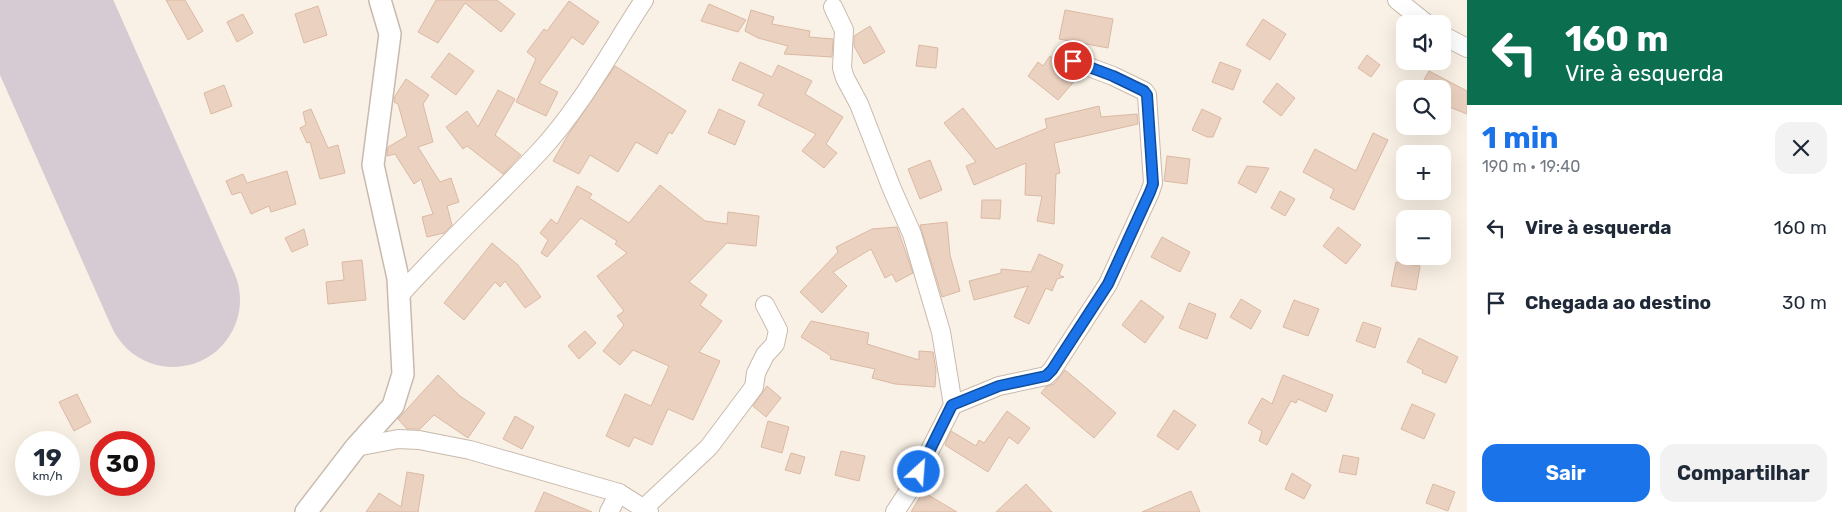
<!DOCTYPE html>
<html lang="pt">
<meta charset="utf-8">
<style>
body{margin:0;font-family:Rubik,sans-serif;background:#f2f2f3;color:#1f2937;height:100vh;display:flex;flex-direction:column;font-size:19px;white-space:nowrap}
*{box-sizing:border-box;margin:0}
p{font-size:16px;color:#747a83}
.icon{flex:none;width:28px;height:28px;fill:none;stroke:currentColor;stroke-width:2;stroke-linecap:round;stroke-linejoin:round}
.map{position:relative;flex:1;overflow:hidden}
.side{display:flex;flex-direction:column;background:#fff;width:375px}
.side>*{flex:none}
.top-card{background:#0b6e4f;color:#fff;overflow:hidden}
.buttons{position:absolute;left:1396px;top:15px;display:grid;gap:10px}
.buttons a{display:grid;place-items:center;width:55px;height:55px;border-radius:10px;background:#fff;box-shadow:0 5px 20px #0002;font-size:25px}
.speed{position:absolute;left:15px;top:431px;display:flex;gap:10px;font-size:25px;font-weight:700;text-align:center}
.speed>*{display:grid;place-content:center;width:65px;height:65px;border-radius:50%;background:#fff;box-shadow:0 5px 20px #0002;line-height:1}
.speed small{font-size:12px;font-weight:400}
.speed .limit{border:8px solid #d22;background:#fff;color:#111}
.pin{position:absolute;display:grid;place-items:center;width:42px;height:42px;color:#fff;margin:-21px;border:2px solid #fff;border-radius:50%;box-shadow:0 1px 5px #0007}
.me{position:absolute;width:55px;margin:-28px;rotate:26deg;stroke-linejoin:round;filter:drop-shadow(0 0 4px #0008)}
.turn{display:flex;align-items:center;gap:18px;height:105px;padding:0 15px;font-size:22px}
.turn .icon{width:65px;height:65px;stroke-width:2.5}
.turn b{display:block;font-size:35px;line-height:42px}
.round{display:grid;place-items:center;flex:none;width:52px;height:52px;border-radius:15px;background:#f2f2f3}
.overview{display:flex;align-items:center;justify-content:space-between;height:85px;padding:0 15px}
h1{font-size:30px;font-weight:700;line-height:38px;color:#1a73e8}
.cta{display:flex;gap:10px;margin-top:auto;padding:10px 15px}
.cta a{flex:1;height:58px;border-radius:15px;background:#1a73e8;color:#fff;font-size:20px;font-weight:700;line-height:58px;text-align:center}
.cta a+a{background:#f2f2f3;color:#1f2937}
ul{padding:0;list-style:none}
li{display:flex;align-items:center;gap:15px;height:75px;padding:0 15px}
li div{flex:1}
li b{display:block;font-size:19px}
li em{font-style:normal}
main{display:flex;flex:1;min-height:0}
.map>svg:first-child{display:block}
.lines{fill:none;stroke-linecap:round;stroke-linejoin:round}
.runway{stroke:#d6cbd3;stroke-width:134}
.building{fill:#ebd1c0;stroke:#dbb9a3}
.minor-casing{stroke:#c8b9ad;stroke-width:20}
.tertiary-casing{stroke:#c8b9ad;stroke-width:24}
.minor{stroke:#fff;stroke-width:18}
.tertiary{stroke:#fff;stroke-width:21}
.route-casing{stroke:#114b97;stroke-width:12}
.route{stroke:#1a73e8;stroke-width:9}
</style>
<main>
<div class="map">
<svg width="1467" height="512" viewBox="0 0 1467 512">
<rect width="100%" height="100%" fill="#f9f1e5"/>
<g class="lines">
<path class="runway" d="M40 0 173 300"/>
</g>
<g class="building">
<path d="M166 0H185L203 31 188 40Z"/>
<path d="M436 0H497L515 14 501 32 465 3 438 43 418 32Z"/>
<path d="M569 1 599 22 583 45 572 37 539 83 558 92 546 116 516 102 536 59 527 52 544 29 547 31Z"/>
<path d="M709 4 746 20 738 32 701 21Z"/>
<path d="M318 6 327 35 304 43 295 14Z"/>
<path d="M751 10 774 17 772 24 810 31 809 37 833 39 832 57 784 54 788 46 758 38 745 31Z"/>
<path d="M1065 10 1113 19 1108 48 1059 39Z"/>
<path d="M243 14 253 33 237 42 227 22Z"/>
<path d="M1263 19 1286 34 1270 60 1246 45Z"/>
<path d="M870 26 885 52 864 64 854 46V36Z"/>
<path d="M919 45 938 48 936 68 916 66Z"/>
<path d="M449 53 474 71 456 95 431 77Z"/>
<path d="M1367 55 1380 65 1371 77 1358 68Z"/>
<path d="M1050 56 1077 78 1058 100 1028 76 1038 62 1043 66Z"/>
<path d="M740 62 772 77 778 65 812 81 805 94 843 117 826 144 837 153 824 168 802 151 816 134 758 105 764 94 732 80Z"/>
<path d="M1220 62 1241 70 1233 90 1212 82Z"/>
<path d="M615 66 686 111 672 134 669 132 657 154 636 142 618 172 590 155 579 174 553 161 568 135Z"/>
<path d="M1429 71 1467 91V114L1442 104V89H1419Z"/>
<path d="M406 79 429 95 423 104 433 142 418 147 440 182 451 178 459 202 447 206 452 225 444 233 427 237 422 217 433 214 421 179 414 184 395 154 387 156 388 147 407 136 398 104 394 102 395 96Z"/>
<path d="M1277 83 1295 98 1281 116 1263 102Z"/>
<path d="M224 85 232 106 211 114 204 93Z"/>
<path d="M498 90 515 99 495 135 521 155 503 174 467 146 463 149 446 127 467 111 478 127Z"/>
<path d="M1099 106 1101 117 1137 114 1138 124 1054 143 1060 173 1056 174 1054 224 1037 221 1042 196 1025 195 1026 163 974 185 966 166 976 162 944 123 963 108 996 149 1047 128 1045 119Z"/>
<path d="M311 109 328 148 338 145 345 173 320 179 310 142 307 143 300 128 306 125 303 112Z"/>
<path d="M719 109 745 121 735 145 708 133Z"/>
<path d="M1202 109 1221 118 1213 137H1207L1192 130Z"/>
<path d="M1373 133 1388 140 1354 210 1330 198 1334 189 1303 172 1315 149 1356 171Z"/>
<path d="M1167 156 1190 159 1187 184 1164 181Z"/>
<path d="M930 160 942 190 920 199 908 169Z"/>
<path d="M1247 166 1269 168 1256 193 1238 183Z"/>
<path d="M287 171 296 204 271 212 269 206 251 214 241 192 232 195 226 181 243 174 247 183Z"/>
<path d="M660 185 705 221 727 224 728 212 759 216 756 246 727 243 689 282 707 295 700 305 722 321 699 352 720 361 693 420 668 409 652 445 634 437 629 447 606 436 625 394 651 406 669 366 633 350 620 365 603 351 624 325 617 316 624 311 597 276 627 253 615 244 617 241 581 218 547 257 541 253 548 240 540 233 551 219 557 224 577 186 592 194 589 198 629 223Z"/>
<path d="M1280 191 1295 199 1285 216 1271 208Z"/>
<path d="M982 200H1001L1000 219 981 218Z"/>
<path d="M947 222 950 255 960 291 942 297 920 225Z"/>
<path d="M897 227 913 273 896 282 892 274 885 278 871 249 833 272 847 286 822 313 800 292 838 252 836 247 872 229Z"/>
<path d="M1338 227 1361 245 1346 264 1323 246Z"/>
<path d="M304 229 308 245 292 252 285 238Z"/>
<path d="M1162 237 1190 252 1180 272 1151 257Z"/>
<path d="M492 243 518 265 541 297 525 308 505 281 500 287 495 282 464 320 444 303Z"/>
<path d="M1039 254 1063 265 1059 275 1064 277 1057 279 1052 291 1046 288 1029 324 1014 317 1028 286 974 300 969 281 1001 273V269L1031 272Z"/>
<path d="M362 260 366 300 328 304 326 282 344 280 342 262Z"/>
<path d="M1396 262 1420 266 1416 290 1391 286Z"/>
<path d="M1241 299 1261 311 1251 329 1230 317Z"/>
<path d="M1141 300 1164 317 1145 343 1122 325Z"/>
<path d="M1294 300 1319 309 1308 336 1283 327Z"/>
<path d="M1189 303 1216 314 1207 339 1179 328Z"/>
<path d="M811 321 869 333 867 344 919 360V351L933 352 936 370 935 387 895 384 872 378 875 369 830 359 831 356 801 337Z"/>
<path d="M1363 322 1381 328 1375 348 1356 341Z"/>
<path d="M585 331 596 343 579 359 568 346Z"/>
<path d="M1419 338 1458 357 1446 383 1422 373 1423 370 1407 362Z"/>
<path d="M1065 370 1116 413 1094 438 1041 393 1046 387 1054 384Z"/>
<path d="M438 375 460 396 485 413 468 438 434 415 420 429H407L398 419Z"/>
<path d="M1283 375 1333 395 1326 412 1298 399 1296 403 1291 401 1267 445 1259 441 1262 431 1248 423 1262 398 1272 404Z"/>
<path d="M767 386 781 398 766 417 753 406Z"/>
<path d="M77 394 91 422 74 431 59 402Z"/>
<path d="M1412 404 1435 414 1424 439 1401 429Z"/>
<path d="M1174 410 1196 425 1178 450 1157 436Z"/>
<path d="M1007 411 1030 428 1018 444 1009 437 988 472 945 445 951 431 976 446 979 440 984 443Z"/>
<path d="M515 416 534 427 522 449 503 439Z"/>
<path d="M768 421 789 427 782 453 761 447Z"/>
<path d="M841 451 865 456 859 481 835 475Z"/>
<path d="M791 453 805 457 800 474 785 470Z"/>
<path d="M1343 455 1359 458 1356 475 1339 472Z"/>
<path d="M407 472 424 475 418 512H366L379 493 401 507Z"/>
<path d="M1292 473 1311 485 1304 499 1285 489Z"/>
<path d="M1026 484 1052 512H996Z"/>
<path d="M1433 484 1455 492 1448 511 1426 503Z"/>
<path d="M1191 491 1200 512H1142Z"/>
<path d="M544 492 592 512H535Z"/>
<path d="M923 492 957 512H911Z"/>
</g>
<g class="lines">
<g class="minor-casing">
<g id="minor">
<path d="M1397 0 1427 24"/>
<path d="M833 7 844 30 842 68 845 78 859 104 892 189 912 234 941 332 953 405 910 489 895 512"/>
<path d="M1442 35 1467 48"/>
<path d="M399 296C444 245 494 200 540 151 581 107 611 50 644 0"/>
<path d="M953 405 999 386 1046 376 1052 370 1108 284 1150 192 1153 183 1147 95 1144 91 1113 76 1073 61"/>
<path d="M356 447 398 439 419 440 470 450 619 493 649 512"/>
<path d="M643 509 709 447 754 387 756 373 765 355 775 344 778 330 765 305"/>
<path d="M609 512 619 493"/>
</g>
</g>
<g class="tertiary-casing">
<path id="tertiary" d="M306 512 356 447 393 406 403 374 398 278 373 165 390 34 380 0"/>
</g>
<use href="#minor" class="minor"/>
<use href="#tertiary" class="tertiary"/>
</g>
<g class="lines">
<g class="route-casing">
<path id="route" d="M919 472 952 405 999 386 1046 376 1052 370 1108 284 1150 192 1153 184 1147 95 1144 91 1113 76 1073 61"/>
</g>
<use href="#route" class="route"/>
</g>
</svg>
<div class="buttons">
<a><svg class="icon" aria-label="sound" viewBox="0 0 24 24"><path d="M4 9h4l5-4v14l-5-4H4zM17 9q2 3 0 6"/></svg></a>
<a><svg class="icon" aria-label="search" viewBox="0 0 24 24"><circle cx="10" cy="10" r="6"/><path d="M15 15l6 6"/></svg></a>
<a>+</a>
<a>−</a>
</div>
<div class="speed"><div>19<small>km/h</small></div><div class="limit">30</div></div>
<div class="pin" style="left:1073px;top:61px;background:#d93025"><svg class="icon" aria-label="arrive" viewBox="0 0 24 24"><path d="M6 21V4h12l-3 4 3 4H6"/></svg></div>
<svg class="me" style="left:919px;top:472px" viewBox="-20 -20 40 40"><circle r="17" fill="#1a73e8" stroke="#fff" stroke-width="3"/><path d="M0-11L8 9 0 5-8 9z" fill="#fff"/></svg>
</div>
<section class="side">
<div class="top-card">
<div class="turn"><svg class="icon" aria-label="left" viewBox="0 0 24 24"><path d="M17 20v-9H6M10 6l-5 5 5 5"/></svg><div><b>160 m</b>Vire à esquerda</div></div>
</div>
<div class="overview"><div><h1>1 min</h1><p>190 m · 19:40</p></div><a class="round"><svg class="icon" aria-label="close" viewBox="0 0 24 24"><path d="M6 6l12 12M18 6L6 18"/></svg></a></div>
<ul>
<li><svg class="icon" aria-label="left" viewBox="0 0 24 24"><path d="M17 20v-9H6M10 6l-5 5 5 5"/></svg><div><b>Vire à esquerda</b></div><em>160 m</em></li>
<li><svg class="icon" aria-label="arrive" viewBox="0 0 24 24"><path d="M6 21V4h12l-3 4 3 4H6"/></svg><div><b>Chegada ao destino</b></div><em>30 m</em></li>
</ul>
<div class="cta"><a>Sair</a><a>Compartilhar</a></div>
</section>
</main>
